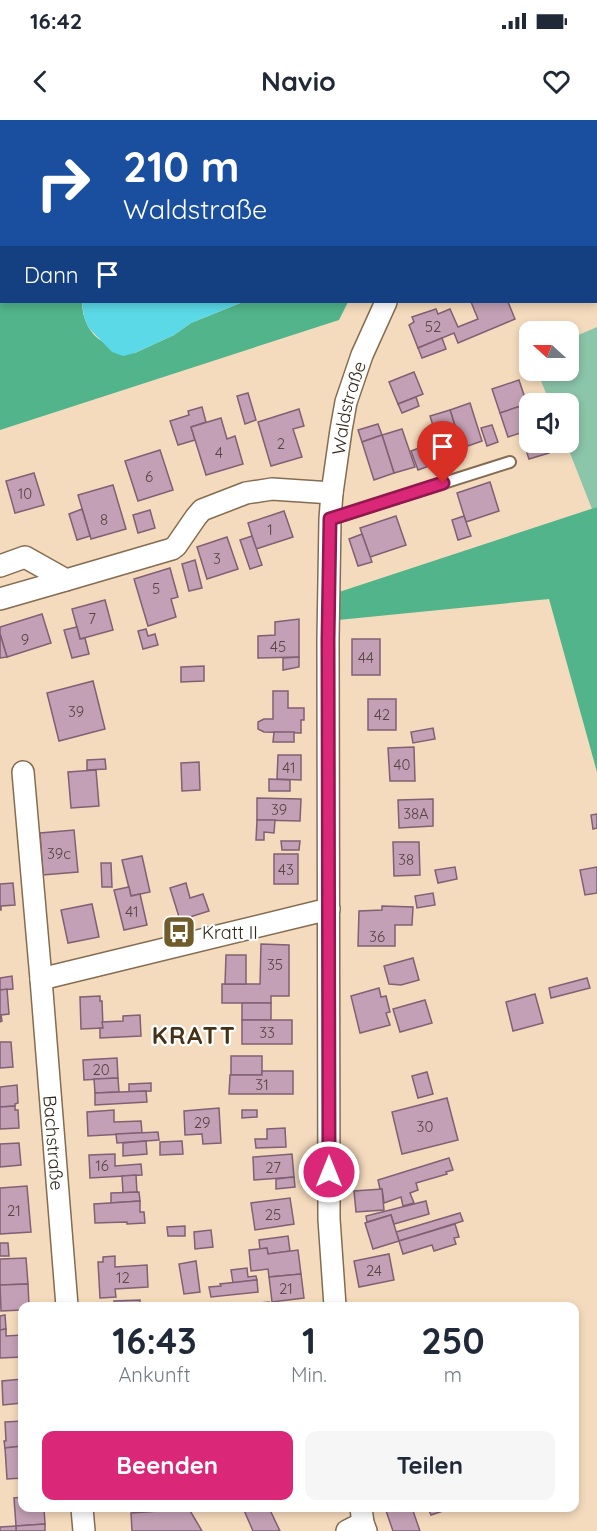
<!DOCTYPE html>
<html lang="de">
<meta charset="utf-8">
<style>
body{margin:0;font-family:Quicksand,sans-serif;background:#f6f6f7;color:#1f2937;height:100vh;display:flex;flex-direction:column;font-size:22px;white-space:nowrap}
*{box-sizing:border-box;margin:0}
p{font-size:20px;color:#747a83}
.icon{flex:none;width:33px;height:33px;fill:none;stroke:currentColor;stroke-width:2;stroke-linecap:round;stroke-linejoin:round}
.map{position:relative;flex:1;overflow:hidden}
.details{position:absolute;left:18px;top:1182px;width:561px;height:210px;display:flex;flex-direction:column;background:#fff;border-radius:12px;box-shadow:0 3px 9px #0003}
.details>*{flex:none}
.hud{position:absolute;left:0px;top:0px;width:597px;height:183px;box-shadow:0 3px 9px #0003;background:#1a4fa0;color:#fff;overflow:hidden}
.needle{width:39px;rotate:291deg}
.fabs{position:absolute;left:519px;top:201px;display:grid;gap:12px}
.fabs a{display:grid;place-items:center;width:60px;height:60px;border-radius:12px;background:#fff;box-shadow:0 3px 9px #0003;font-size:30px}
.pin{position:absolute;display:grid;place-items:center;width:51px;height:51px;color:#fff;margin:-62px -26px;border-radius:50% 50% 50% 0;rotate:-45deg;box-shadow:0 0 6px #0007}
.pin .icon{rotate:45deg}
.me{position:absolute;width:66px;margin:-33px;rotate:0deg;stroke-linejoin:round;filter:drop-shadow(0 0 4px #0008)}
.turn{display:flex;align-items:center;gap:21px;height:126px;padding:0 24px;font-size:27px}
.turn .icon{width:78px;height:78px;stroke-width:2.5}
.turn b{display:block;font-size:42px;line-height:51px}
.then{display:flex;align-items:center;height:57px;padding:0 24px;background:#0003;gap:12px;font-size:22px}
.eta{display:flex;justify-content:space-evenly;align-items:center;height:102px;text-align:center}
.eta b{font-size:36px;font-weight:700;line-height:42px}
.action{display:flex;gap:12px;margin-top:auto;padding:12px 24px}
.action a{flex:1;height:69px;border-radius:12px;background:#db2777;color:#fff;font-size:24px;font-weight:700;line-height:69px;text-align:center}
.action a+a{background:#f6f6f7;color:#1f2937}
.status{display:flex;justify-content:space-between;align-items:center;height:42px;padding:0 30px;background:#fff;direction:ltr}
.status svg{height:16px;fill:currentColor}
header{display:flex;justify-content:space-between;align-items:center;height:78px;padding:0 24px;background:#fff;font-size:27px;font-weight:700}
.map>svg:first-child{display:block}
.green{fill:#8bc5aa}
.forest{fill:#51b48b}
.water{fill:#5bd9e7}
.building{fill:#c3a0b5;stroke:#806073;stroke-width:1.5}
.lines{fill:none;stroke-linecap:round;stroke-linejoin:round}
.service-casing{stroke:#836c51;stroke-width:14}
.minor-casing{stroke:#836c51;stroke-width:24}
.service{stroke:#fff;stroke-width:10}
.minor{stroke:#fff;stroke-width:21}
.route-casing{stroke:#8e194d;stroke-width:15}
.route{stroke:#db2777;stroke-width:10}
.labels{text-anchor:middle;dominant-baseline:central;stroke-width:4.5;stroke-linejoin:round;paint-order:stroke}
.number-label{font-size:15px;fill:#564642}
.street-label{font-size:18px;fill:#32281c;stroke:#fff}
.poi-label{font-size:18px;fill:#32281c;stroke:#fff;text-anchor:start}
.district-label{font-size:24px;font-weight:bold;letter-spacing:1.5px;fill:#453016;stroke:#fff}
</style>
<div class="status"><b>16:42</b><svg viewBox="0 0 49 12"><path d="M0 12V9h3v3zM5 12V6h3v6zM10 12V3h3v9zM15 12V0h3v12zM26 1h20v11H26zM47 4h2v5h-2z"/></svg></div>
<header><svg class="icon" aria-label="back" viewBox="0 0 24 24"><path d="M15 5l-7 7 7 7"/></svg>Navio<svg class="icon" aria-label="heart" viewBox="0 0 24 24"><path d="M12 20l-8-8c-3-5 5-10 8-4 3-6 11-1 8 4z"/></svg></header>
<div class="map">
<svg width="597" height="1411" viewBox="0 0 597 1411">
<rect width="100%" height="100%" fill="#f5dbbd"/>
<g class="green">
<path d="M36 0H261L256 2H37Z"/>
<path d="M597 207V387L592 389 566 323 568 322V284L550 283 537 251 568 250 569 219Z"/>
</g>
<g class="forest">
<path d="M0 0H36L37 1 2 2V182H82C82 198 89 214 103 222 112 227 125 230 135 233L174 215 191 203 243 182H348L339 200 0 310Z"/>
<path d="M261 0H422L421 2 256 1Z"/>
<path d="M597 387V652L549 479 338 500 339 472Z"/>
</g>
<path class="water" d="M82 182H243L191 203 174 215 135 233 123 236 112 232 88 207 84 197Z"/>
<g class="building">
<rect x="487" y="0" width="42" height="2"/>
<path d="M471 182H508L515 199 458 223 454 213 418 228 409 205 414 202 412 197 436 189 438 194 450 189 458 207 478 199Z"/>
<path d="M442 218 446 229 422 238 418 228Z"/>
<path d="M414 252 423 274 398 284 389 262Z"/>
<path d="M519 260 527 284 500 293 492 269Z"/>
<path d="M248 273 256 300 245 304 237 276Z"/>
<path d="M416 277 419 286 402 293 398 284Z"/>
<path d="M470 283 482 321 462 328 450 290Z"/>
<path d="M527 284 530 291V310L508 317 500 293Z"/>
<path d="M202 287 206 302 191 307 195 320 178 325 170 301 189 295 188 291Z"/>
<path d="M299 289 304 306 293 309 302 337 271 346 258 302Z"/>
<path d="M450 290 462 328 442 334 430 296Z"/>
<path d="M221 298 227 319 235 316 243 344 206 355 191 307Z"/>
<path d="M378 304 382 315 362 322 358 310Z"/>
<path d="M492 305 498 322 487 326 481 308Z"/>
<path d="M402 309 415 347 394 353 382 315Z"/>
<path d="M382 315 394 353 374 360 362 322Z"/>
<path d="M530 319V322H546L549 333 529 339 523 321Z"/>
<path d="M433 323 440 342 418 350 411 331Z"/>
<path d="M160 330 173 370 138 381 125 341Z"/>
<path d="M34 353 44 385 15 393 6 361Z"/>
<path d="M490 362 499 391 466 402 457 373Z"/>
<path d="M113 365 126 409 91 419 78 375Z"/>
<path d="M82 389 90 416 77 420 69 394Z"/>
<path d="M150 390 155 408 138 413 133 395Z"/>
<path d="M284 391 293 417 256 429 248 403Z"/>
<path d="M396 396 406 425 370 437 360 408Z"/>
<path d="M464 396 471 416 458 420 452 400Z"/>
<path d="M362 414 372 442 358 446 349 419Z"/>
<path d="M252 416 262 445 250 449 240 420Z"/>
<path d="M227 417 238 449 207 459 197 427Z"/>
<path d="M195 440 202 468 189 471 182 444Z"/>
<path d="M170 448 178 477 171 479 176 497 148 506 134 459Z"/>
<path d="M105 480 113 510 80 519 72 489Z"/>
<path d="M42 494 51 523 7 537 0 514V507Z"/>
<path d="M299 499V537L258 538V516L275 515V502Z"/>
<path d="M77 507 80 519 85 518 89 534 72 538 64 510Z"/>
<path d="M146 509 148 516 155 514 158 525 143 529 138 511Z"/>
<path d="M0 514 7 537 0 538Z"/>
<rect x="352" y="519" width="28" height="36"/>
<path d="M299 537V547L283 550V538Z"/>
<path d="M204 546V561L181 562V547Z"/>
<path d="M93 561 105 609 59 621 47 573Z"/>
<path d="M273 571H288V588H304V600H301V613L264 612 258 609V602L264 599H273Z"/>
<rect x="368" y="579" width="28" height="31"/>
<path d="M433 608 435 619 413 623 411 612Z"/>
<path d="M274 612H294V622H273Z"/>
<path d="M414 627 415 661H390L388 628Z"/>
<path d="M278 635H301V660L277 659Z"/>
<path d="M105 639 106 649 87 650V640Z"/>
<path d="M199 642 200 670 182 671 181 643Z"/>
<path d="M96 650 99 686 71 688 68 652Z"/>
<path d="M269 659 290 660V671H269Z"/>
<path d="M257 678 301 679 300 701 257 700Z"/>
<path d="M433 679V706L399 708 398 680Z"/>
<path d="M597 694V708L593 709 591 695Z"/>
<path d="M257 700H275L274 713 264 712V720H256Z"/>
<path d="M74 710 78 752 43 755 40 713Z"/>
<path d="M281 721H300L299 730H282Z"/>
<path d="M393 722H419L420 755 394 756Z"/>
<rect x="274" y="734" width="24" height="30"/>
<path d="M142 736 150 772 131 776 122 740Z"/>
<path d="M101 743H111L112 767H102Z"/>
<path d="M455 747 457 759 438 763 435 750Z"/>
<path d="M597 747V773L585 775 580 750Z"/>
<path d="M13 763 15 785 1 786V790H0V764Z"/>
<path d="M186 763 190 778 203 774 209 791 180 800 170 768Z"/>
<path d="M129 767 131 776 140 774 147 805 124 810 114 770Z"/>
<path d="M433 773 435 785 417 788 415 776Z"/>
<path d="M92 784 99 817 68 823 61 790Z"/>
<path d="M382 786 413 787 412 805H395V826H358L359 791 382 790Z"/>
<path d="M261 824 289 825V876H271V883H222V864H260Z"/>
<path d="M226 835H246V864H225Z"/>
<path d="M413 838 419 860 401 865 389 864 384 846Z"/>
<path d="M12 856 13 869 0 870V858Z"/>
<path d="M587 858 590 868 551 878 549 868Z"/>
<path d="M379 868 381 877 386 876 390 892 386 893 390 905 360 913 351 876Z"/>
<path d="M7 869 9 894 1 895 2 901 0 902V870Z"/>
<path d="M535 874 543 903 513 911 506 882Z"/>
<path d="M100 876V881H102L103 908 81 909 80 877Z"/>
<path d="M425 880 432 903 400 912 393 889Z"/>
<rect x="242" y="883" width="29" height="17"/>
<path d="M140 895 141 916 100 918V908H103L102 902 123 901V896Z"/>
<rect x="242" y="900" width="50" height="24"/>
<path d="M0 922H11L13 947 0 948Z"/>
<rect x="231" y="936" width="31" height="19"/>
<path d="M117 938 118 958 84 960 83 940Z"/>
<path d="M262 951H293V974H229L230 955H262Z"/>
<path d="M427 952 433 974 418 978 412 956Z"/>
<path d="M118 958 119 972 95 973 94 959Z"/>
<path d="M151 963V971L129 972V964Z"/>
<path d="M17 965 18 983 15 984V986L0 987V967Z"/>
<path d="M146 971 147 982 95 985V973Z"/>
<path d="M447 978 458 1020 402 1034 392 992Z"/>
<path d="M15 986V990H18L19 1008 0 1009V987Z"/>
<path d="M219 988 221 1023 203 1024 202 1014 185 1015 184 991Z"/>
<path d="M114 990V1002L141 1001 142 1013 88 1016 87 992Z"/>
<path d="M242 990H257V997L242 998Z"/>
<path d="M285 1008 286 1027 256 1028 255 1019H267V1009Z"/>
<path d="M158 1012 159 1020 117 1023 116 1014Z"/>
<path d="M146 1021 147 1034 123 1036V1023Z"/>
<path d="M182 1021 183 1034 160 1035V1022Z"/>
<path d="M19 1023 21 1045 0 1047V1024Z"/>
<path d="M115 1034V1046L141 1044 142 1055 90 1058 89 1035Z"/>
<path d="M292 1034 294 1057 254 1060 253 1037Z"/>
<path d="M449 1038 453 1050 446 1052 447 1054 416 1063 418 1070 410 1073 414 1083 403 1086 401 1077 384 1083 382 1069H380L378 1060Z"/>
<path d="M136 1055 137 1072 123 1073 122 1056Z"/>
<path d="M294 1057 295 1067 276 1069V1059Z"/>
<path d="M27 1066 31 1112 0 1114V1068Z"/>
<path d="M382 1069 384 1090 356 1092 354 1071Z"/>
<path d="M139 1072 140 1081 111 1083V1073Z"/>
<path d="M290 1078 294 1104 255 1110 251 1083Z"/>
<path d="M140 1081V1092H144L145 1103 127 1104V1102L95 1103 94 1084Z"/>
<path d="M426 1081 429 1094 394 1104 391 1095 367 1102 366 1096Z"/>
<path d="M460 1093 463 1101 399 1121 396 1112Z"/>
<path d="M391 1095 399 1121 373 1129 365 1103Z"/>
<path d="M455 1104 459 1117 454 1118 456 1124 434 1131 432 1125 403 1134 399 1121Z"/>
<path d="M185 1106V1116H168L167 1107Z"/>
<path d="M211 1110 213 1127 195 1129 194 1112Z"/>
<path d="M288 1116 290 1131 268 1134 267 1128 260 1129 259 1120Z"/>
<path d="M0 1123H8L9 1136H0Z"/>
<path d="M267 1128 268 1134 298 1130 301 1154 269 1157 268 1149 251 1151 249 1130Z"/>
<path d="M389 1134 394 1160 359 1167 354 1141Z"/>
<path d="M115 1136V1147L147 1145 148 1167 115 1169 116 1177 100 1178 98 1142H103V1137Z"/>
<path d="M26 1138 28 1164 0 1165V1139Z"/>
<path d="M196 1141 200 1172 184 1174 179 1144Z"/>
<path d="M247 1148 248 1157 256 1156 257 1160 233 1163 231 1150Z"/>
<path d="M301 1154 304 1178 272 1182 269 1157Z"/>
<path d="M257 1160 258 1172 211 1177 209 1167 221 1166 220 1164Z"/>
<path d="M28 1164 29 1186H22V1190L1 1191 0 1165Z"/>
<path d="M140 1180V1186H114V1181Z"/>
<path d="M269 1182V1186H249L248 1184Z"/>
<path d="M5 1195 6 1209 0 1210V1196Z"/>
<path d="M6 1209V1216L22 1215V1237L0 1238V1210Z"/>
<path d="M22 1259V1283L3 1285 2 1261Z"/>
<path d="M22 1301V1326L5 1328 4 1321H6L5 1302Z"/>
<path d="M22 1326V1358L7 1359 5 1328Z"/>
<path d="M22 1377V1388H44L45 1404 16 1406 14 1378Z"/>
<path d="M133 1388H162V1391L133 1393Z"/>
<path d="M162 1388H188L189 1389 162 1391Z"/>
<path d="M243 1388H269L280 1411H253Z"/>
<path d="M385 1388H412L420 1411H393Z"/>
<path d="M428 1388H452L431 1395Z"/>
<path d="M189 1389 202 1411H132L131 1393Z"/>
<path d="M45 1404V1411H16V1406Z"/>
<path d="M16 1406V1411H0V1407Z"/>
</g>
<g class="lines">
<g class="service-casing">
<path id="service" d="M330 399 510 342"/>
</g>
<g class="minor-casing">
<g id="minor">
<path d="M452 2 453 0"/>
<path d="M596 53 597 52"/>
<path d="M0 446 25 437 66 460 172 429 176 426 196 397 202 390 246 373 272 369 332 373"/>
<path d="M0 479 66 460"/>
<path id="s1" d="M23 652 41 859 67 1186"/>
<path d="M41 859 329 789"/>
<path id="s2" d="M335 1186 329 1099 328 519 330 399 332 373 341 310 346 282 362 235 386 182"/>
<path d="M82 1388 84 1411"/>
<path d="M361 1388 363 1403 366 1411"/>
<path d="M347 1411 363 1403"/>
</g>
</g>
<use href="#service" class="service"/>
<use href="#minor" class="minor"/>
</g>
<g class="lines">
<g class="route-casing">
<path id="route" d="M329 1052 328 519 330 399 443 363"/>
</g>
<use href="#route" class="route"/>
</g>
<defs>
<g id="bus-square" transform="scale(1.725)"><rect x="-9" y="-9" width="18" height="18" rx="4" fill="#705c2b" stroke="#fff"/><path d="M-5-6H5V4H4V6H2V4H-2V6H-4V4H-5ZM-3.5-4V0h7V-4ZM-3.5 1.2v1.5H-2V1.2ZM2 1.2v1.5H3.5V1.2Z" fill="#fff"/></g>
</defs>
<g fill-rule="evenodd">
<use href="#bus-square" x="179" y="812"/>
</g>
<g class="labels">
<g class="number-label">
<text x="433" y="206">52</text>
<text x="281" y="323">2</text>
<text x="219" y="332">4</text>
<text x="149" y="356">6</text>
<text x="25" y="373">10</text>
<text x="104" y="399">8</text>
<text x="270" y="409">1</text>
<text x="217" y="438">3</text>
<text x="156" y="468">5</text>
<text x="92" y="498">7</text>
<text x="25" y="519">9</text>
<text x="278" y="526">45</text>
<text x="366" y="537">44</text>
<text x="76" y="591">39</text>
<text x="382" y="594">42</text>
<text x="402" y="644">40</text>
<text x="289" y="647">41</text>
<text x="279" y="689">39</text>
<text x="416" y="693">38A</text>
<text x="59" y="733">39c</text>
<text x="406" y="739">38</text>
<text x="286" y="749">43</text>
<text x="132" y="791">41</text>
<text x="377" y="816">36</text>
<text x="275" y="844">35</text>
<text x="267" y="912">33</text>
<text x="101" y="949">20</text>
<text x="262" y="964">31</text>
<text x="202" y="1002">29</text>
<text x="425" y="1006">30</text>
<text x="102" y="1045">16</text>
<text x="273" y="1047">27</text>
<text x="14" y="1090">21</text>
<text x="273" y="1094">25</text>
<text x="374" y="1150">24</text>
<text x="123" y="1157">12</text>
<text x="286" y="1168">21</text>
</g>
<g class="street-label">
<text stroke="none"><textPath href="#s2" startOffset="900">Waldstraße</textPath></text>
<text stroke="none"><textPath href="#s1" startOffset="372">Bachstraße</textPath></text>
</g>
<g class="poi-label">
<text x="202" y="812">Kratt II</text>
</g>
<g class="district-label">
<text x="194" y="915">KRATT</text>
</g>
</g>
</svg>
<div class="fabs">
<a><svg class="needle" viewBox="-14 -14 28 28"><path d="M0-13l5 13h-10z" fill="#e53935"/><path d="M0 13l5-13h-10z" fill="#747a83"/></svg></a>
<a><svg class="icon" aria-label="sound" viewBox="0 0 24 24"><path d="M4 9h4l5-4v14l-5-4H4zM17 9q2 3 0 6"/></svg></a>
</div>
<div class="pin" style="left:443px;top:363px;background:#d93025"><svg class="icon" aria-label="arrive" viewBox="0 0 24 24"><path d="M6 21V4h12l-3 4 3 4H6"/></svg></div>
<svg class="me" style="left:329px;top:1052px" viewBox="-20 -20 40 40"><circle r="17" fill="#db2777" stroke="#fff" stroke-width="3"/><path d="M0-11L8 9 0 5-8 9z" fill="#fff"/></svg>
<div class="hud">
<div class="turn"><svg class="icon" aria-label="right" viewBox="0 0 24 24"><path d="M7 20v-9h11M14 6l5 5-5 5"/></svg><div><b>210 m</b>Waldstraße</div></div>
<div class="then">Dann<svg class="icon" aria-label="arrive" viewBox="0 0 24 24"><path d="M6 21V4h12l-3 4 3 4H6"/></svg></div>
</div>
<section class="details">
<div class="eta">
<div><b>16:43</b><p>Ankunft</p></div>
<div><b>1</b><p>Min.</p></div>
<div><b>250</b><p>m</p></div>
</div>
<div class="action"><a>Beenden</a><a>Teilen</a></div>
</section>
</div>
